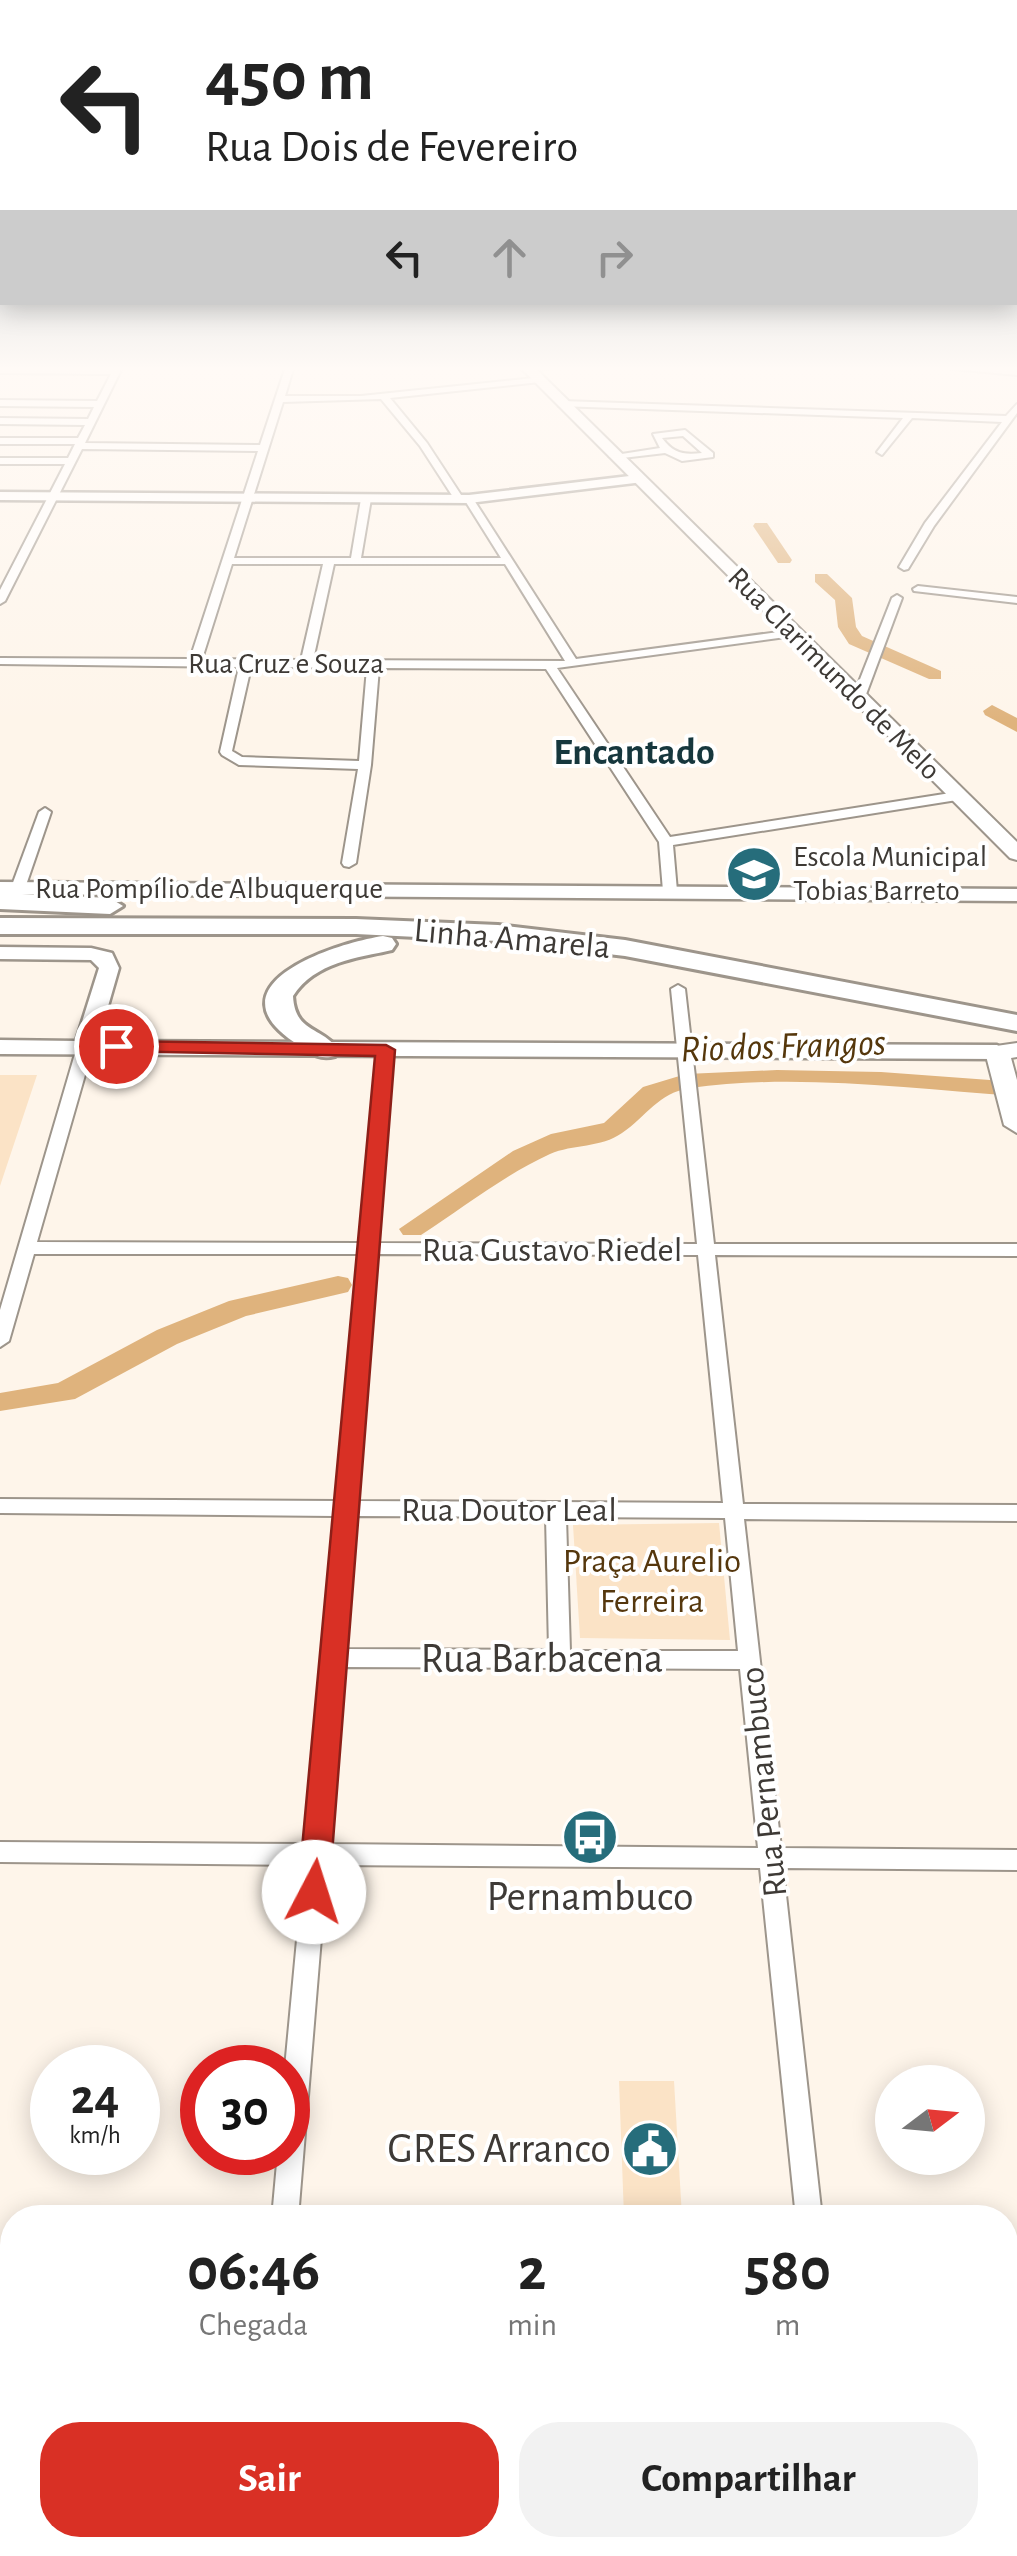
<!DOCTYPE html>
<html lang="pt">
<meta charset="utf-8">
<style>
body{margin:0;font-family:"Alegreya Sans",sans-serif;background:#f2f2f2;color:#222;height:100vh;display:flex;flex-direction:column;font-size:38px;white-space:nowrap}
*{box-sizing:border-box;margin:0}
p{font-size:32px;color:#767676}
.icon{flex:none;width:55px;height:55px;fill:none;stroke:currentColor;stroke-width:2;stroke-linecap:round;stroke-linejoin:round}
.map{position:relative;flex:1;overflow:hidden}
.sheet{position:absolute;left:0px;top:2205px;width:1018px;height:352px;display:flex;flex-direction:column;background:#fff;border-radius:40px 40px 0 0;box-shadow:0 5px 25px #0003}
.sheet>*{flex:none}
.hud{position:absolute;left:0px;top:0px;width:1018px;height:305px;box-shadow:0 5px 25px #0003;background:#fff;color:#222;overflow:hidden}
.needle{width:65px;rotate:74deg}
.buttons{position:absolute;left:875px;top:2065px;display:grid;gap:20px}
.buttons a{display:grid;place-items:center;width:110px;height:110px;border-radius:50%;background:#fff;box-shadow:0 5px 25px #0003;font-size:50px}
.speed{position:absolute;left:30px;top:2045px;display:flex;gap:20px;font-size:50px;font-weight:700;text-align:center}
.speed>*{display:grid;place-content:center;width:130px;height:130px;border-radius:50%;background:#fff;box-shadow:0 5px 25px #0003;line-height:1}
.speed small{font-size:25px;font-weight:400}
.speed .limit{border:15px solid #d22;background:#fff;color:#111}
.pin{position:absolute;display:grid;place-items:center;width:85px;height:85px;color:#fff;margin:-42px;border:5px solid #fff;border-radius:50%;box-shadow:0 2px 10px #0007}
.me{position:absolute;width:110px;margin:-55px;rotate:5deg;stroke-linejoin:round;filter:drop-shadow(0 0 8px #0008)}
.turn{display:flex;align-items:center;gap:35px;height:210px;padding:0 40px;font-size:45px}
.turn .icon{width:130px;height:130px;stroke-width:2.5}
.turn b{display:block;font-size:70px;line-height:85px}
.lanes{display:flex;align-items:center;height:95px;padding:0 40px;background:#0003;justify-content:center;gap:50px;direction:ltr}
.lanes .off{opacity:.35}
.eta{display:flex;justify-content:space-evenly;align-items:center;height:170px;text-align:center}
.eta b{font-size:60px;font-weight:700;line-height:70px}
.button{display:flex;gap:20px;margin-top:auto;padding:20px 40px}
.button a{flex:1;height:115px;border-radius:40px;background:#d93025;color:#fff;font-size:40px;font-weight:700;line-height:115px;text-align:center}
.button a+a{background:#f2f2f2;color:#222}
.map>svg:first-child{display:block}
.green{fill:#fbe3c6}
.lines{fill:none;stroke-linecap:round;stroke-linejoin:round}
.river{fill:#dfb37d;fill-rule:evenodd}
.street-casing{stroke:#9d958b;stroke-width:4}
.secondary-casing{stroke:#9d958b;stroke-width:5}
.primary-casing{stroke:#9d958b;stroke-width:4}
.highway-casing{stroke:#9d958b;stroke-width:6}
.street{fill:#fff;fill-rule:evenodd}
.secondary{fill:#fff;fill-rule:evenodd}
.primary{fill:#fff;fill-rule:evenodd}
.highway{fill:#fff;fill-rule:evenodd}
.route{fill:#d93025;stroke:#8d1f18;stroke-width:2.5}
.labels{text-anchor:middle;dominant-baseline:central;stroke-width:8;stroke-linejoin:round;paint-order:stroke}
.far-street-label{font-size:30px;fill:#3e3a36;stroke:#fff}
.far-poi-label{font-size:30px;fill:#3e3a36;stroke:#fff;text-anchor:start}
.street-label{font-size:35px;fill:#3e3a36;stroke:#fff}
.park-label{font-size:35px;fill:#55370d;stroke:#fff}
.far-district-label{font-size:38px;font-weight:bold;fill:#16373d;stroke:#fff}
.water-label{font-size:38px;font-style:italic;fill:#55370c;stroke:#fff}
.near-street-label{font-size:42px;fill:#3e3a36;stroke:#fff}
.near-poi-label{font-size:42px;fill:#3e3a36;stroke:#fff}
</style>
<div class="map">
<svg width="1017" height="2556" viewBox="0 0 1017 2556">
<rect width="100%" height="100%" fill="#fef5ea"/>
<g class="green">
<path d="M0 1075H37L0 1186Z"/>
<path d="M719 1523 730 1640 580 1638 573 1525Z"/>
<path d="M619 2081H674L682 2217H624Z"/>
</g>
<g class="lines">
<g class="river">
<path d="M755 523H767L792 560 790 563H778L753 526Z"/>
<path d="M815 574H827L852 598 856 627 862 636 941 671V679H929L849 644 838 627 835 600 815 582Z"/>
<path d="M992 705 1017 718V732L985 715 983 711Z"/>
<path d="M777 1070 881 1072 1017 1082V1096C913 1089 794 1073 690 1088 658 1093 647 1116 622 1133 601 1148 573 1144 550 1154 504 1175 463 1208 421 1235H403L399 1229 513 1151 551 1134 604 1123 643 1087 686 1074Z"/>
<path d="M338 1276 348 1278 352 1285 348 1292 246 1316 177 1344 75 1399 0 1411V1393L58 1383 157 1330 229 1301Z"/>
</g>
<g class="street-casing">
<g id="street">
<path d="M115 366H123L85 443 260 445 286 366H294L285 396H361L543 377 540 382 390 398 427 443 463 498 458 501 455 500 420 446 381 399 283 402 234 558H351L361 499 366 496 371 499 361 558H501L464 499 472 497 576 659 793 630 799 633 793 636 557 668 670 837 957 792 963 796 957 800 673 845 677 891 670 895 663 891 659 842 546 669 379 668 371 765 356 863 349 867 344 866 342 863 358 769 239 765 222 755 220 752 239 667 0 664V658L190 659 258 451 82 449 5 601 0 604V590L65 464H0V458H68L75 444H0V438H78L85 425 0 424V418L88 419 94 407 0 406V400L97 401 111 374 0 373V367L114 368ZM232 564H323L301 660 202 659ZM334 564H505L565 661 313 660ZM251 667 367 668 359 761 242 757 232 751Z"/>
<path d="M539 366H564L529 372 525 369Z"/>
<path d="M948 366 1017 369V375L952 369Z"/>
<path d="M562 401 1006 416 1017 404V413L934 526 908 569 904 570 899 567 925 523 1002 422 912 418 882 455 877 452 903 418 559 406Z"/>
<path d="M685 430 713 453V457L682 461 665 453 614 459 609 456 660 448 653 434ZM683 436 702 453C684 455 674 454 662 438Z"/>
<path d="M918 586 1017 597V603L914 591 913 589Z"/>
<path d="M897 595 902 598 865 697 855 700 853 697 892 598Z"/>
<path d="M45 808 51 812 25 888 18 892 13 891 11 888 39 812Z"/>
<path d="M678 985 685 989 714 1244H1017V1256L715 1255 743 1504 1017 1505V1521L744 1519 781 1848 1017 1850V1870L783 1868 822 2218H796L760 1868 327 1865 298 2218H272L278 2152H288V2068H285L304 1865 0 1862V1842L306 1844 335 1516 0 1513V1499L337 1501 359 1254H34L9 1341 0 1347V1310L77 1047 85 1042 93 1047 37 1242 360 1243 377 1051 385 1046 393 1051 377 1243 697 1244 671 989ZM376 1254 698 1255 723 1503 356 1501ZM355 1516 546 1517 549 1650 344 1649ZM566 1517 725 1518 738 1651H570ZM343 1667 740 1669 758 1848 329 1844Z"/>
<path d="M240 2545H270L269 2556H239Z"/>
<path d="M828 2545H858L859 2556H829Z"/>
</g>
</g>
<g class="secondary-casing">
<g id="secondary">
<path d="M638 475 643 476V482L469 503 0 500V492L469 495Z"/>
<path d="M0 882 1017 889V901L0 894Z"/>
<path d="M0 947 91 948 112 953 119 968 98 1041 997 1045 1008 1052 997 1059 0 1054V1040L76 1041 99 968 91 960 0 959Z"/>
<rect x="1005" y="2346" width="12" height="40"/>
<rect x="0" y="2351" width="12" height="40"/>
</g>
</g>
<g class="primary-casing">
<g id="primary">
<path d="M519 366H533L1017 842V860L1010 858Z"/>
<path d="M1017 1043V1057L1011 1058 1017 1080V1133L1004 1125 985 1052 989 1047Z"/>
</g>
</g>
<g class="highway-casing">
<g id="highway">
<path d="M0 893 110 898 123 906 110 914 0 909Z"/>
<path d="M0 918 356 919 498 925 625 940 1017 1015V1031L625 956 498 941 356 934H0Z"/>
<path d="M383 936 392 938 396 944 392 950C357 958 315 962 293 996 295 1033 321 1026 339 1050L335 1056C320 1060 312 1054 300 1046 204 987 331 944 383 936Z"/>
</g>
</g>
<use href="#street" class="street"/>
<use href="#secondary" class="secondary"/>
<use href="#primary" class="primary"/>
<use href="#highway" class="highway"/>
</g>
<linearGradient id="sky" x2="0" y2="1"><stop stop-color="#a4b4bd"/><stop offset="0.51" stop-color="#fffaf6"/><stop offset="1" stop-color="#fffaf6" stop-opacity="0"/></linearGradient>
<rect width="1017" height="723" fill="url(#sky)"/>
<path class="route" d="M116 1041 386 1045 395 1050 329 1892 324 1902 314 1906 303 1902 298 1892 375 1056 110 1051 107 1046Z"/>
<defs>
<g id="school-disc" transform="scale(2.875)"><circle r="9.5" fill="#266d7b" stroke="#fff"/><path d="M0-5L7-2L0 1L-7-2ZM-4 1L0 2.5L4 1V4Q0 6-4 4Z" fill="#fff"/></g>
<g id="bus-disc" transform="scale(2.875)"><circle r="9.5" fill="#266d7b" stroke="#fff"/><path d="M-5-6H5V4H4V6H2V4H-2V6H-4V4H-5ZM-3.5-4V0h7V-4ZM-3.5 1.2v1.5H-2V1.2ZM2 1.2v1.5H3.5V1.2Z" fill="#fff"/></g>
<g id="civic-disc" transform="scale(2.875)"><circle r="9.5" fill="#266d7b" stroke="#fff"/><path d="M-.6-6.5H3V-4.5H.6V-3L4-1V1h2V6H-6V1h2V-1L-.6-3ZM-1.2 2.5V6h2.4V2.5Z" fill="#fff"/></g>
</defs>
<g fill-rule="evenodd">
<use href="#school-disc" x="754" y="874"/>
<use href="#bus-disc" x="590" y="1837"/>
<use href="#civic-disc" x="650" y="2149"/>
</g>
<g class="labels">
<g class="far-street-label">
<text x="286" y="664">Rua Cruz e Souza</text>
<text transform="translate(834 674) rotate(45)">Rua Clarimundo de Melo</text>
<text x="209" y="889">Rua Pompílio de Albuquerque</text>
</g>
<g class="far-poi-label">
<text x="793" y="857">Escola Municipal<tspan x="793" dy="34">Tobias Barreto</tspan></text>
</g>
<g class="street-label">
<text transform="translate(512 939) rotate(5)">Linha Amarela</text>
<text x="552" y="1250">Rua Gustavo Riedel</text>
<text x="509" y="1510">Rua Doutor Leal</text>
<text transform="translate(764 1782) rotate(-96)">Rua Pernambuco</text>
</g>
<g class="park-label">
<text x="652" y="1561">Praça Aurelio<tspan x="652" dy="40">Ferreira</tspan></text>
</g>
<g class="far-district-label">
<text x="634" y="753">Encantado</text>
</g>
<g class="water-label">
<text transform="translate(783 1047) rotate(-2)">Rio dos Frangos</text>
</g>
<g class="near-street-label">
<text x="542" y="1659">Rua Barbacena</text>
</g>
<g class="near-poi-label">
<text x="590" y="1897">Pernambuco</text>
<text x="611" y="2149" text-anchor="end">GRES Arranco</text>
</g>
</g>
</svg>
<div class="buttons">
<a><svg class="needle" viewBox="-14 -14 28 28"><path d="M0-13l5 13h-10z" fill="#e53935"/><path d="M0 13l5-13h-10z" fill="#767676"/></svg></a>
</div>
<div class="speed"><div>24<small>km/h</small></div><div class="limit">30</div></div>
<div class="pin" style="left:116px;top:1046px;background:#d93025"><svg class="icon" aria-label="arrive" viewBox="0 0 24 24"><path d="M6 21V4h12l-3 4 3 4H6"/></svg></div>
<svg class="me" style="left:314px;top:1892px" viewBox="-20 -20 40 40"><circle r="19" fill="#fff"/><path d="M0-13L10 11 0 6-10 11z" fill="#d93025"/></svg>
<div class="hud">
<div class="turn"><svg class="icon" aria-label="left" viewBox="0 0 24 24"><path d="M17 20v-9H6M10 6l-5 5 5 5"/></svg><div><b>450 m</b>Rua Dois de Fevereiro</div></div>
<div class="lanes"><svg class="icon" aria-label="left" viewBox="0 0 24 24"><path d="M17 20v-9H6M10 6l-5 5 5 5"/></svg><svg class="icon off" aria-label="ahead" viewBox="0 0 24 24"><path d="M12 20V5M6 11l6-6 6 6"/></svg><svg class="icon off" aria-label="right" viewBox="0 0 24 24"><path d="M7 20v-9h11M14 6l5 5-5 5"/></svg></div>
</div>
<section class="sheet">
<div class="eta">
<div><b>06:46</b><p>Chegada</p></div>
<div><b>2</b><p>min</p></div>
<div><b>580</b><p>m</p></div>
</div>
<div class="button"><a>Sair</a><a>Compartilhar</a></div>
</section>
</div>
